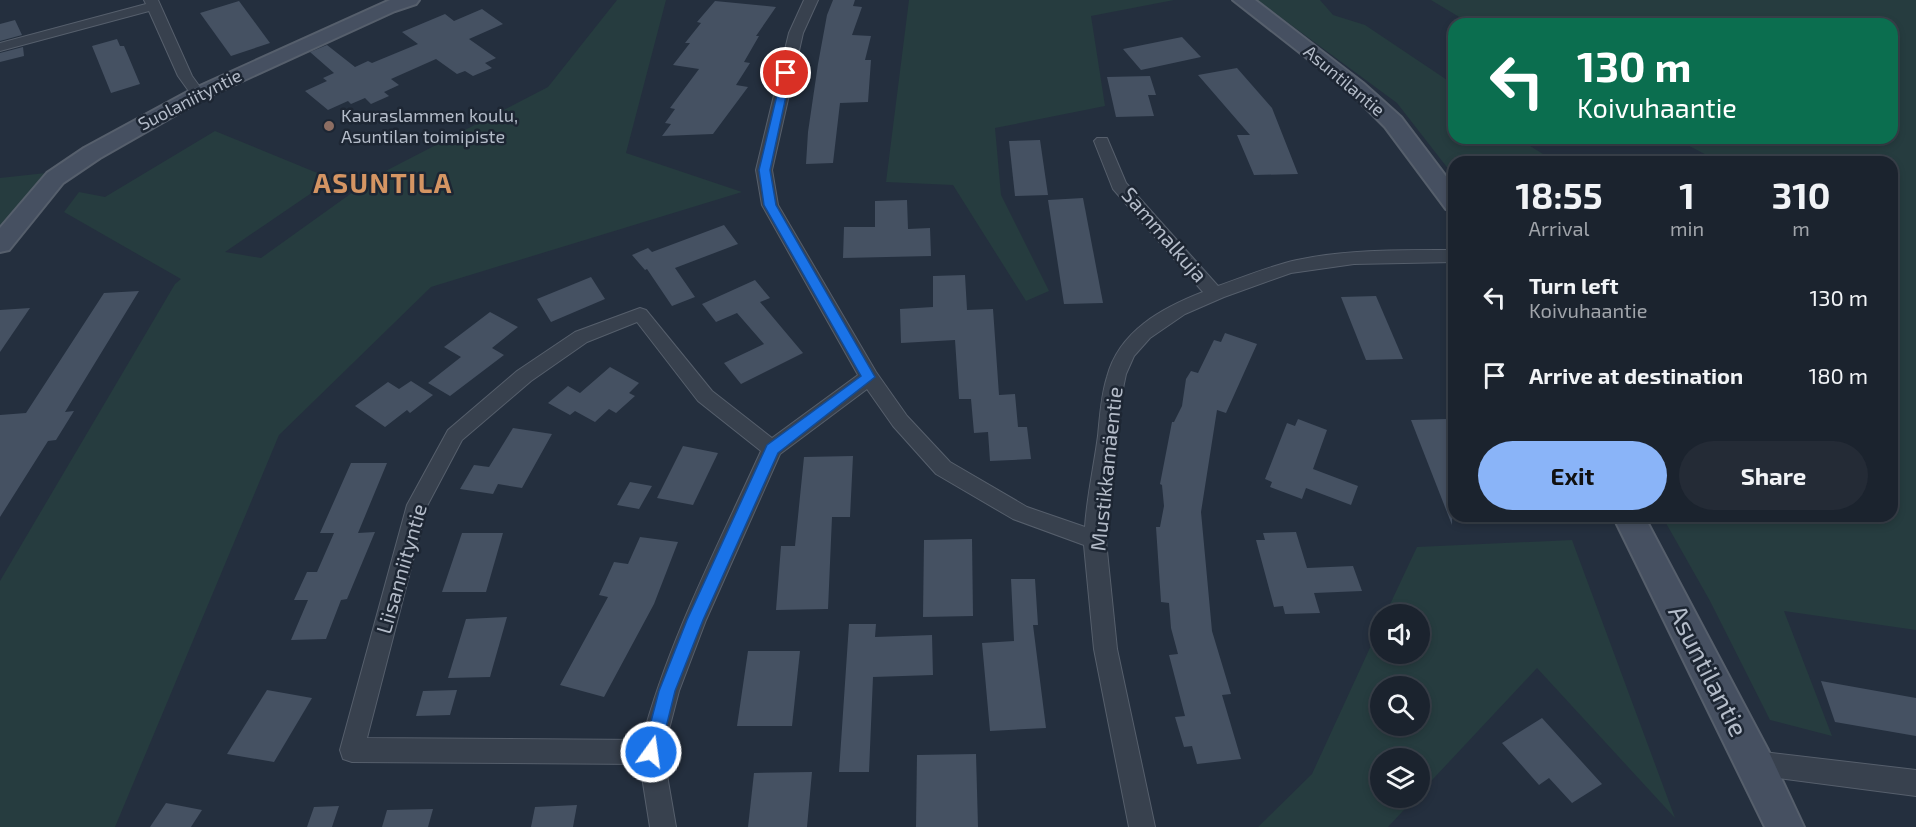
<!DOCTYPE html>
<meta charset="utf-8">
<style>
body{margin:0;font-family:"Exo 2",sans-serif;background:#242b36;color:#f1f3f6;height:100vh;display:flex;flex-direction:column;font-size:22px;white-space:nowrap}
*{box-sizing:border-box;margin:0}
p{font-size:20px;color:#a0a4aa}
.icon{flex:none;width:33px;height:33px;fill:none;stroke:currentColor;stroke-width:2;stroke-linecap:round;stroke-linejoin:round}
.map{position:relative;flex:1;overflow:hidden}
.sheet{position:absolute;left:1448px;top:156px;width:450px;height:366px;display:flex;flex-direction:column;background:#1b232e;border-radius:18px;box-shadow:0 3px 9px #0003,0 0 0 2px #39404a}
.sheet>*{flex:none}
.guide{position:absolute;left:1448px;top:18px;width:450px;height:126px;border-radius:18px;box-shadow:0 3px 9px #0003,0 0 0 2px #39404a;background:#0b6e4f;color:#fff;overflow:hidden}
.controls{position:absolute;left:1370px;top:604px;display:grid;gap:12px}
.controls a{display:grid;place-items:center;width:60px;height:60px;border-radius:50%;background:#1b232e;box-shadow:0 3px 9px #0003,0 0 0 2px #39404a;font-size:30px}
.pin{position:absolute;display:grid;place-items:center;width:51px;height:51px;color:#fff;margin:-26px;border:3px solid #fff;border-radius:50%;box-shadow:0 2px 6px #0007}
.me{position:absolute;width:66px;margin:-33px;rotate:14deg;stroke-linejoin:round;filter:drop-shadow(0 0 4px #0008)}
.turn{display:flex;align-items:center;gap:21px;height:126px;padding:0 30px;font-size:27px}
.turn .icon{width:78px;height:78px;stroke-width:2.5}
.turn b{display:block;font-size:42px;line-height:51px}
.eta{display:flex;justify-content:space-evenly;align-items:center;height:102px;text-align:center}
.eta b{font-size:36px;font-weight:700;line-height:42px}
.primary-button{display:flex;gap:12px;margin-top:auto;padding:12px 30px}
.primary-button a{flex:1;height:69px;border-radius:36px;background:#8ab4f8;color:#111;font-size:24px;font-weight:700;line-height:69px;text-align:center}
.primary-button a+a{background:#242b36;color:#f1f3f6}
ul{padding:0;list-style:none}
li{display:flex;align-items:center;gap:18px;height:78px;padding:0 30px}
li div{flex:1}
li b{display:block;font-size:22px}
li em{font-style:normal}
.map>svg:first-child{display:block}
</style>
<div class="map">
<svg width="1916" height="827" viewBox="0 0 1916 827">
<rect width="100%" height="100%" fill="#242f3e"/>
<g fill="#263c3f" fill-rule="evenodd">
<path d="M617,0h49l-40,153 116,39 -311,95 -152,148 -164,392h-115v-246l175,-297 6,-5 -117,-67 15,-20 26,5 110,-66 117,48 -107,73 36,6 113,-81 174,-90z"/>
<path d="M909,0h265l-83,16 14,90 -110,22 6,67 48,96 -23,10 -73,-116 -67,-3z"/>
<path d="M1257,0h63l13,15 32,10 88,59 1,54h63l39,24h-102l-1,13 -56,-72z"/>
<path d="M1431,0h485v630l-132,-19 48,125 -62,-16 -60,-119 -48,-85h230v-354h-172l-46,-24h218v-114h-421z"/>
<path d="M46,173l-46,56v-51z"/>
<path d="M1572,540l103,278 -138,-150 -118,126v-35h-39v39h35l-27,29h-130l54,-53 68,-148v28h39v-39h-34l32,-68zM1380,687h39v39h-39z"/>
</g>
<g fill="#455162">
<path d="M833,0h22l-2,6 9,1 -10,28 19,1 -6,24h6l-3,42 -28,1 -7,60 -27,1 2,-32 10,-68 9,-49z"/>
<path d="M239,1l31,42 -39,13 -31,-43z"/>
<path d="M715,1l61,6 -20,29h3l-15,26 6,1 -14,22 12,2 -35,47 -51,2 9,-12 -6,-1 10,-14 -5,-1 29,-39 -26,-4 17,-22h-5l16,-20 -4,-1z"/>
<path d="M482,9l21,15 -34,15 27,19 -11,5 7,5 -19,8 -8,-5 -8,3 -21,-15 -45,20 8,6 -15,7 5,4 -18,8 -6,-6 -14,6 -3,-3 -20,9 -23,-19 22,-10 -4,-3 11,-5 -24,-21 17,-7 28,22 13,-6 4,2 46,-19 -16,-12 43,-18 9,7z"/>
<path d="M15,20l7,15 -22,6v-17z"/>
<path d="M1182,37l19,20 -60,13 -18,-21z"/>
<path d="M117,39l3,7h4l16,38 -29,9 -19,-47z"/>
<path d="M23,47l1,9 -24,6v-9z"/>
<path d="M1237,68l35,40 26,66 -44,1 -17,-40h13l-52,-60z"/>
<path d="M1150,76l6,19h-8l6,21 -38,1 -9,-40z"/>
<path d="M1040,140l8,55 -33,1 -6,-55z"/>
<path d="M1083,198l20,105 -39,1 -16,-104z"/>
<path d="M907,200l1,29 22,-1 1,28 -88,2 1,-31h31v-26z"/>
<path d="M724,225l14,19 -63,24 20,29 -23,9 -25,-37 -2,1 -13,-15 16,-7 4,4z"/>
<path d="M965,275l2,35 26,-1 6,86 16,-1 3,33h9l4,32 -41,2 -2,-29 -14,1 -3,-34h-12l-4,-59 -54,3 -1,-34 33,-2v-31z"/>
<path d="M591,277l14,22 -54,23 -14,-23z"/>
<path d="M755,280l15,18 -10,4 43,51 -62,31 -17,-21 40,-19 -27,-31 -21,9 -14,-18z"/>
<path d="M139,291l-74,121 9,-1 -18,29 -8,1 -48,76v-102l26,-2 78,-120z"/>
<path d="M1376,296l27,63 -37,1 -25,-63z"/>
<path d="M30,308l-30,44v-42z"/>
<path d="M490,312l28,15 -26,21 12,7 -54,41 -22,-13 33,-26 -17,-10z"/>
<path d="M1225,333l32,11 -31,69 -9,-3 -16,102 11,119 19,63 -9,1 19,64 -44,5 -5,-18 -8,1 -9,-30 10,-1 -16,-61 9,-1 -7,-26 -2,-25 -8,-1 -5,-75h4l4,-21 -2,-21 -2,-1 12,-62h2l8,-16 4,-27 5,-8 7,2 16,-33 7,2z"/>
<path d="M610,367l29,16 -10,10 6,3 -19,17 -7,-4 -14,13 -20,-11 -5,4 -22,-12 20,-17 12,7z"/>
<path d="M411,381l22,14 -23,18 -3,-3 -22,17 -30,-21 33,-24 11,7z"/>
<path d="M1298,419l29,11 -14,39 45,17 -7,19 -45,-17 -4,11 -32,-12 2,-5 -7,-3 22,-56 8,3z"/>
<path d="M1447,419l7,16 -2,90 -41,-105z"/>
<path d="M513,428l39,6 -30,54 -24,-4 -5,10 -33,-5 14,-24 15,2z"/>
<path d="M683,446l35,7 -25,52 -36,-7z"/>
<path d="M853,456l-3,61h-18l-4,92 -52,1 5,-64h14l9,-89z"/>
<path d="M351,463h36l-29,70 17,-1 -28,67 -6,1 -15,39 -35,1 17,-40h-14l13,-28h10l17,-39h-14z"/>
<path d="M630,482l22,4 -13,23 -22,-4z"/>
<path d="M1296,532l11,36 46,-2 9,25 -48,2 6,20 -35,1 -2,-8 -9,1 -18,-67h9l-2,-7z"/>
<path d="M462,533h41l-17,59h-44z"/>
<path d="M640,537l38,5 -24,62 -50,93 -44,-12 48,-88 -9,-2 15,-33 14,2z"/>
<path d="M972,539l1,77 -50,1 1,-77z"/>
<path d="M1011,579h24l3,46h-5l13,103 -56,3 -8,-88 32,-2z"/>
<path d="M507,617l-17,60 -42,1 18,-59z"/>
<path d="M849,624h27l-1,13 57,-2 1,40 -60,2 -4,95h-30z"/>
<path d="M748,651h52l-8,75h-55z"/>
<path d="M1821,681l95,17v38l-81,-14z"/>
<path d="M267,690l45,8 -38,64 -47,-8z"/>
<path d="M457,690l-7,25 -34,1 7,-25z"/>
<path d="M1542,718l60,66 -30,19 -23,-25 -10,7 -37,-42z"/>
<path d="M976,754l2,73h-62l1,-72z"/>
<path d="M812,772l-5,55h-59l6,-54z"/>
<path d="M166,803l36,7 -11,17h-41z"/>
<path d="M577,805l-4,22h-42l4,-20z"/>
<path d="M339,806l-7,21h-25l7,-20z"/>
<path d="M433,809l-5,18h-46l5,-17z"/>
</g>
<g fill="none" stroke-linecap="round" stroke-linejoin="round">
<defs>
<g id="street">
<path d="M144,0h14l34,76 13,18 -2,3h-10l-15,-21 -29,-65 -149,40v-8l146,-39z"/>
<path d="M804,0h14l-15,33 -31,137 6,35 98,167 31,44 43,46 77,45 58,20c2,-31 9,-61 13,-91 2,-20 3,-40 9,-59 12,-46 55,-69 96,-85l-90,-103 -19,-48 3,-3h10l19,45 92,103c26,-9 52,-20 79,-26 51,-11 104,-10 157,-10v12l-100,2 -63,9 -67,24 -39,17 -35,24 -16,18 -8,18 -5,24 -13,104 -2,39 11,108 38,178h-26l-35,-178 -10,-104 -71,-26 -77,-45 -43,-48 -26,-37 -87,65 -74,166 -27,71 -16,61 13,75h-26l-10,-63 -288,-2 -9,-3 -3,-9 67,-245 41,-75 69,-59 58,-39 65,-24 6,2 66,81 60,47 86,-63 -96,-170 -6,-35 33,-137zM637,322l61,79 63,50c-43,95 -92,188 -119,289l-275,-2 60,-232 35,-66 69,-59 56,-39z"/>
<path d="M1755,751l161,19v26l-161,-21 -9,-3 -3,-9 3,-9z"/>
</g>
<g id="secondary">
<path d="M390,0h29l-3,4 -21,7 -190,87 -105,60 -37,25 -54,67 -9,2v-24l47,-55 37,-25 107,-58z"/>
<path d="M1233,0h22l108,83 38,34 53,70v24l-8,-2 -61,-82 -36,-36z"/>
<path d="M1613,516h31l124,234 36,77h-39z"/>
</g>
</defs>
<use href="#street" stroke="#565f6c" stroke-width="2"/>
<use href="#secondary" stroke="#565f6c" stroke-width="4"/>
<use href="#street" fill="#38414e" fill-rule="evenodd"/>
<use href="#secondary" fill="#465061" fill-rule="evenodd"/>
</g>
<path fill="#1a73e8" stroke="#114b97" stroke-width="1.5" d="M783,70l8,3 -21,97 6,35 99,172 -97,76 -75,167 -28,71 -15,61 -2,6 -7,3 -6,-3 -2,-6 16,-61 28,-71 80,-175 94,-69 -97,-171 -5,-35z"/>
<circle fill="#8d6e63" stroke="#1d2633" stroke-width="2" cx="329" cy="126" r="6"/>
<g text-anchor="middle" stroke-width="5" stroke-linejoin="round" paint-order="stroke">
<g font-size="18" fill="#b4bcc9" stroke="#1d2633">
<text transform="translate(1344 81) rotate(40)" y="6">Asuntilantie</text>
<text transform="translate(190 100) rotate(-27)" y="6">Suolaniityntie</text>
</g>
<g font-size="18" fill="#b4bcc9" stroke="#1d2633" text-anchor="start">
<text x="341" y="122">Kauraslammen koulu,<tspan x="341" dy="21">Asuntilan toimipiste</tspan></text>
</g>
<g font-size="21" fill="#b4bcc9" stroke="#1d2633">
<text transform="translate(1164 235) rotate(49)" y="7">Sammalkuja</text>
<text transform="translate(1107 469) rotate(-84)" y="7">Mustikkamäentie</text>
<text transform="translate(402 569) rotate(-74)" y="7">Liisanniityntie</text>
</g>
<g font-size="26" fill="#b4bcc9" stroke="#1d2633">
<text transform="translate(1708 671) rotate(63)" y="9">Asuntilantie</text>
</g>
<g font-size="27" font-weight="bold" letter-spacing="1.5" fill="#d59563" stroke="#1d2633">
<text x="383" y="193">ASUNTILA</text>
</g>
</g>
</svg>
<div class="controls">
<a><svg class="icon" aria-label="sound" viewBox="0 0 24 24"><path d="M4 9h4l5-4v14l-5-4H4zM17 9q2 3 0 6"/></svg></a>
<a><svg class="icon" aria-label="search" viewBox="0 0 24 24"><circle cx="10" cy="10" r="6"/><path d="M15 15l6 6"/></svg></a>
<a><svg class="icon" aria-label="layers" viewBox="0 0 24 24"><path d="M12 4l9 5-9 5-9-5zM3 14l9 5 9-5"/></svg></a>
</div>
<div class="pin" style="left:786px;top:73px;background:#d93025"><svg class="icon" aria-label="arrive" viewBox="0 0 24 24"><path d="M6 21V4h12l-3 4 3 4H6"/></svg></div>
<svg class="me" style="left:651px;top:752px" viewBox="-20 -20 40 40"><circle r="17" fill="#1a73e8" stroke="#fff" stroke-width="3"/><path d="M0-11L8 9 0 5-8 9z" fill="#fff"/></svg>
<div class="guide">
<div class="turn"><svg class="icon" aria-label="left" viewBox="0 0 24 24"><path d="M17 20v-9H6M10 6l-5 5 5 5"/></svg><div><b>130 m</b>Koivuhaantie</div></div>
</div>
<section class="sheet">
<div class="eta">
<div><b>18:55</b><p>Arrival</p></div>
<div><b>1</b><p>min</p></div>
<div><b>310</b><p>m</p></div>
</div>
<ul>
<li><svg class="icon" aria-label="left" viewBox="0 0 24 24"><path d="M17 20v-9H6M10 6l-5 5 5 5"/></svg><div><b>Turn left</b><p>Koivuhaantie</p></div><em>130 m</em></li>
<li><svg class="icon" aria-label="arrive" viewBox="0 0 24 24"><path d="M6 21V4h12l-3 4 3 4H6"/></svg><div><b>Arrive at destination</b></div><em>180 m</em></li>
</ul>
<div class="primary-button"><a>Exit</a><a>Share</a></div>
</section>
</div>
